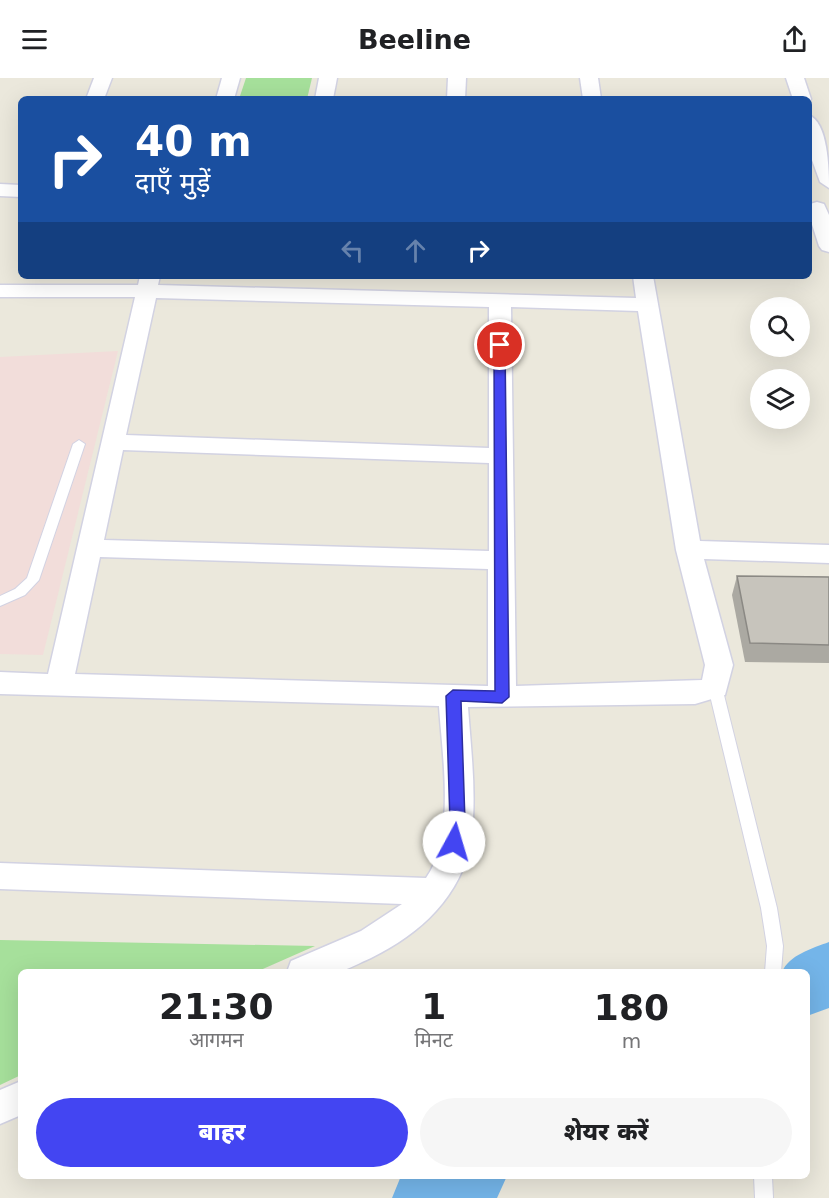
<!DOCTYPE html>
<html lang="hi">
<meta charset="utf-8">
<style>
body{margin:0;font-family:"DejaVu Sans","Noto Sans Devanagari",sans-serif;background:#f6f6f6;color:#202124;height:100vh;display:flex;flex-direction:column;font-size:22px;white-space:nowrap}
*{box-sizing:border-box;margin:0}
p{font-size:20px;color:#757577}
.icon{flex:none;width:33px;height:33px;fill:none;stroke:currentColor;stroke-width:2;stroke-linecap:round;stroke-linejoin:round}
.map{position:relative;flex:1;overflow:hidden}
.side{position:absolute;left:18px;top:891px;width:792px;height:210px;display:flex;flex-direction:column;background:#fff;border-radius:9px;box-shadow:0 6px 24px #0002}
.side>*{flex:none}
.guide{position:absolute;left:18px;top:18px;width:794px;height:183px;border-radius:9px;box-shadow:0 6px 24px #0002;background:#1a4fa0;color:#fff;overflow:hidden}
.buttons{position:absolute;left:750px;top:219px;display:grid;gap:12px}
.buttons a{display:grid;place-items:center;width:60px;height:60px;border-radius:50%;background:#fff;box-shadow:0 6px 24px #0002;font-size:30px}
.pin{position:absolute;display:grid;place-items:center;width:51px;height:51px;color:#fff;margin:-26px;border:3px solid #fff;border-radius:50%;box-shadow:0 2px 6px #0007}
.me{position:absolute;width:66px;margin:-33px;rotate:6deg;stroke-linejoin:round;filter:drop-shadow(0 0 4px #0008)}
.turn{display:flex;align-items:center;gap:21px;height:126px;padding:0 18px;font-size:27px}
.turn .icon{width:78px;height:78px;stroke-width:2.5}
.turn b{display:block;font-size:42px;line-height:51px}
.lanes{display:flex;align-items:center;height:57px;padding:0 18px;background:#0003;justify-content:center;gap:30px;direction:ltr}
.lanes .off{opacity:.35}
.eta{display:flex;justify-content:space-evenly;align-items:center;height:102px;text-align:center}
.eta b{font-size:36px;font-weight:800;line-height:42px}
.primary-button{display:flex;gap:12px;margin-top:auto;padding:12px 18px}
.primary-button a{flex:1;height:69px;border-radius:36px;background:#4345f2;color:#fff;font-size:24px;font-weight:800;line-height:69px;text-align:center}
.primary-button a+a{background:#f6f6f6;color:#202124}
header{display:flex;justify-content:space-between;align-items:center;height:78px;padding:0 18px;background:#fff;font-size:27px;font-weight:800}
.map>svg:first-child{display:block}
</style>
<header><svg class="icon" aria-label="menu" viewBox="0 0 24 24"><path d="M4 6h16M4 12h16M4 18h16"/></svg>Beeline<svg class="icon" aria-label="share" viewBox="0 0 24 24"><path d="M12 15V3M7 8l5-5 5 5M5 13v7h14v-7"/></svg></header>
<div class="map">
<svg width="829" height="1120" viewBox="0 0 829 1120">
<rect width="100%" height="100%" fill="#ebe8dc"/>
<path fill="#f2ddda" d="M118,273l-75,304 -43,-1v-297z"/>
<g fill="#a6e09b">
<path d="M246,0h66l-5,21h-68z"/>
<path d="M0,862l315,6 -59,26h-235v103l-21,10z"/>
</g>
<g fill="none" stroke-linecap="round" stroke-linejoin="round">
<g fill="#74b5e9" fill-rule="evenodd">
<path d="M829,864v66l-22,8v-44h-25c7,-17 31,-24 47,-30z"/>
<path d="M401,1098h106l-10,22h-105z"/>
</g>
<defs>
<g id="lane">
<path d="M79,362l6,4 -46,136 -14,15 -25,11v-10l15,-7 12,-11 46,-134z"/>
<path d="M715,604l5,1 2,4 55,221 6,38 -2,26h-16l2,-26 -6,-38 -53,-221 2,-4z"/>
<path d="M754,1098h18l1,22h-18z"/>
</g>
<g id="street">
<path d="M94,0h18l-8,21h-18z"/>
<path d="M222,0h18l-6,21h-18z"/>
<path d="M319,0h18l-4,21h-18z"/>
<path d="M448,0h18l-1,21h-18z"/>
<path d="M580,0h18l3,21h-18z"/>
<path d="M786,0h18l7,21 -3,3v-3h-15z"/>
<path d="M808,37c20,5 21,56 21,73l-9,-6 -12,-33z"/>
<path d="M0,106l21,1v12l-21,-1z"/>
<path d="M817,124l7,2 5,11v37l-7,-2 -3,-4 -11,-34 2,-8z"/>
<path d="M140,198h20l-2,9 478,13 -3,-22h20l47,265 129,4v18l-125,-4 29,106 -8,30 -30,9 -227,3c3,44 9,89 3,133 -9,56 -51,94 -100,118 -10,4 -23,12 -34,14 -16,2 -34,0 -50,0l4,-11 70,-30 41,-27 -402,-15v-26l426,15c30,-41 16,-124 13,-172l-439,-12v-22l48,2 87,-377h-135v-12h138zM156,220l333,9v141l-363,-13zM511,229l127,4 38,239 29,115 -3,15 -186,6zM123,372l366,13v88l-385,-11zM100,479l388,12v117l-413,-12z"/>
<path d="M21,1003v34l-21,9v-34z"/>
</g>
</defs>
<use href="#lane" stroke="#d2d2e2" stroke-width="2"/>
<use href="#street" stroke="#d2d2e2" stroke-width="3"/>
<use href="#lane" fill="#fff" fill-rule="evenodd"/>
<use href="#street" fill="#fff" fill-rule="evenodd"/>
</g>
<path fill="#aba9a2" d="M737,498l92,1v86l-84,-1 -13,-67z"/>
<path fill="#c7c4bc" stroke="#8b8984" stroke-width="1.5" d="M737,498l92,1v68l-79,-2z"/>
<path fill="#4345f2" stroke="#2c2d9d" stroke-width="1.5" d="M500,264l5,3 4,352 -7,6 -41,-2 4,121 -3,20 -8,6 -8,-6 4,-20 -4,-126 7,-6 42,1 -1,-346z"/>
</svg>
<div class="buttons">
<a><svg class="icon" aria-label="search" viewBox="0 0 24 24"><circle cx="10" cy="10" r="6"/><path d="M15 15l6 6"/></svg></a>
<a><svg class="icon" aria-label="layers" viewBox="0 0 24 24"><path d="M12 4l9 5-9 5-9-5zM3 14l9 5 9-5"/></svg></a>
</div>
<div class="pin" style="left:500px;top:267px;background:#d93025"><svg class="icon" aria-label="arrive" viewBox="0 0 24 24"><path d="M6 21V4h12l-3 4 3 4H6"/></svg></div>
<svg class="me" style="left:454px;top:764px" viewBox="-20 -20 40 40"><circle r="19" fill="#fff"/><path d="M0-13L10 11 0 6-10 11z" fill="#4345f2"/></svg>
<div class="guide">
<div class="turn"><svg class="icon" aria-label="right" viewBox="0 0 24 24"><path d="M7 20v-9h11M14 6l5 5-5 5"/></svg><div><b>40 m</b>दाएँ मुड़ें</div></div>
<div class="lanes"><svg class="icon off" aria-label="left" viewBox="0 0 24 24"><path d="M17 20v-9H6M10 6l-5 5 5 5"/></svg><svg class="icon off" aria-label="ahead" viewBox="0 0 24 24"><path d="M12 20V5M6 11l6-6 6 6"/></svg><svg class="icon" aria-label="right" viewBox="0 0 24 24"><path d="M7 20v-9h11M14 6l5 5-5 5"/></svg></div>
</div>
<section class="side">
<div class="eta">
<div><b>21:30</b><p>आगमन</p></div>
<div><b>1</b><p>मिनट</p></div>
<div><b>180</b><p>m</p></div>
</div>
<div class="primary-button"><a>बाहर</a><a>शेयर करें</a></div>
</section>
</div>
